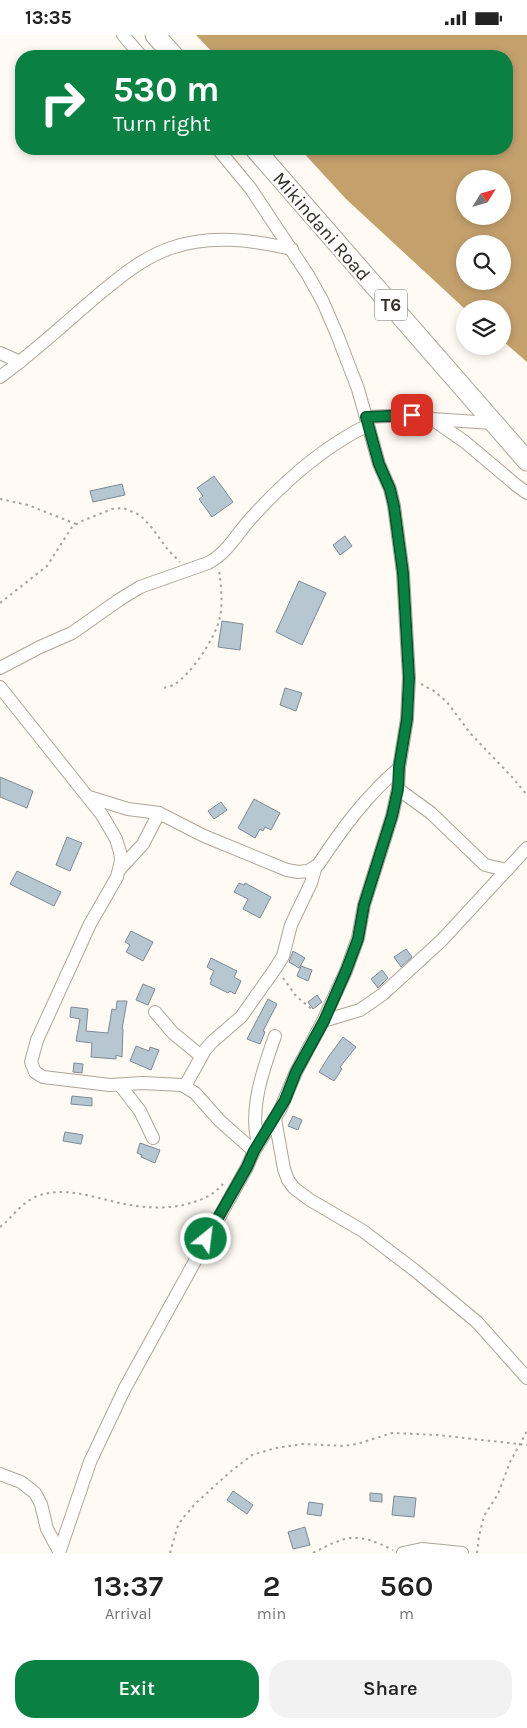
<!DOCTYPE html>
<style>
body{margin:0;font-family:Karla,sans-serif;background:#f2f2f2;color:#222;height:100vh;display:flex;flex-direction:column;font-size:19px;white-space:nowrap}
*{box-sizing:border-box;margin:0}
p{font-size:16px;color:#767676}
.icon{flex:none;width:28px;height:28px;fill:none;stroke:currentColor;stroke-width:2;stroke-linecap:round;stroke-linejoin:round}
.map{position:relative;height:1518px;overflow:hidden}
.details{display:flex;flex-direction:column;background:#fff;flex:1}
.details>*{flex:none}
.top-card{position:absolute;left:15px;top:15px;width:498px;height:105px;border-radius:20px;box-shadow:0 2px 8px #0003;background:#0b8043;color:#fff;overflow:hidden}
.needle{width:32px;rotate:53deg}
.fabs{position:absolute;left:456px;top:135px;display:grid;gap:10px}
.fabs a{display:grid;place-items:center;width:55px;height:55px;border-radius:50%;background:#fff;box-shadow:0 2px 8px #0003;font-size:25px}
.pin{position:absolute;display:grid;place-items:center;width:42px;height:42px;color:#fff;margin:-21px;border-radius:10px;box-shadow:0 2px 8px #0006}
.me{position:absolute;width:55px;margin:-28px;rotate:29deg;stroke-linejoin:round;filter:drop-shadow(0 0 4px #0008)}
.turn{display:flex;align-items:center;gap:18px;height:105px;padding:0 15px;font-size:22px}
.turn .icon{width:65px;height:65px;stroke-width:2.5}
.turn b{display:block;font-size:35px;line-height:42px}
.eta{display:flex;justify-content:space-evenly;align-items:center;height:85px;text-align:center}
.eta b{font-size:30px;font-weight:600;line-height:35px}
.primary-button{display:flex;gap:10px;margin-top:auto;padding:10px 15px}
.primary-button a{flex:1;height:58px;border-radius:20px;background:#0b8043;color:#fff;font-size:20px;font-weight:600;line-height:58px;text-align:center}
.primary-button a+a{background:#f2f2f2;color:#222}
.status{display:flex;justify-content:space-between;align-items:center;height:35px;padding:0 25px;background:#fff;direction:ltr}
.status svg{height:14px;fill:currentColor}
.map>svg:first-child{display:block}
</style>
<div class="status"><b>13:35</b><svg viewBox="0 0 49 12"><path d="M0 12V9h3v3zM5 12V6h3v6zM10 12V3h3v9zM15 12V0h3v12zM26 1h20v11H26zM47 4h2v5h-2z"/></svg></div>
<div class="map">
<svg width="527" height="1518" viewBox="0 0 527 1518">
<rect width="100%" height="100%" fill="#fffaf4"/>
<path fill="#c4a06d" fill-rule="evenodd" d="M196,0h331v327l-24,-21 -1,-32h-37l-119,-110 -46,-50h206v-93h-290zM465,144h37v37h-37zM465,209h37v37h-37z"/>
<g fill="#b6c7d2" stroke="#7b8b96">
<path d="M214,441l19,26 -21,15 -13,-18 4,-3 -6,-8z"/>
<path d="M122,449l3,11 -32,7 -3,-11z"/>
<path d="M345,501l7,10 -12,9 -7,-10z"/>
<path d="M299,546l27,12 -24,52 -26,-13z"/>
<path d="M222,586l21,3 -3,26 -22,-3z"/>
<path d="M285,653l17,5 -6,18 -16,-6z"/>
<path d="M0,742l33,14 -6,17 -27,-11z"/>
<path d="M254,764l26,14 -9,17 -6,-3 -2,4 -3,-2 -5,9 -17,-10z"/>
<path d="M221,767l6,8 -13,9 -6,-8z"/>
<path d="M67,802l15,6 -12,28 -14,-6z"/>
<path d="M17,836l44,21 -7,14 -44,-22z"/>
<path d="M239,848l5,2 1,-2 26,14 -11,21 -17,-9 5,-10 -14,-7z"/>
<path d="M131,896l22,11 -10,19 -17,-9 4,-7 -5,-3z"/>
<path d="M406,914l6,8 -11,10 -7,-10z"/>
<path d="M293,916l12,7 -6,10 -10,-6z"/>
<path d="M211,923l26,13 -3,6 7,4 -6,13 -5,-3 -2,2 -18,-9 2,-4 -2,-1 4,-8 -7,-4z"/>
<path d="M301,931l11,4 -4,11 -11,-5z"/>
<path d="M382,935l6,8 -10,10 -7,-9z"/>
<path d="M143,949l12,5 -7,16 -12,-5z"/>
<path d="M317,960l5,7 -9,7 -5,-7z"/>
<path d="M268,964l9,5 -14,27 2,1 -5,12 -13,-5z"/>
<path d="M117,966h10l-5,28h1l-1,28 -6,-2v4l-25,-2 1,-14 -16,-2 4,-22 -10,-2 1,-10 17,2 -2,22 22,2 4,-24 4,1z"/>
<path d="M343,1002l13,10 -16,20 2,2 -8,12 -15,-9 10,-16z"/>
<path d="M136,1011l13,5 1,-4 9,3 -8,20 -21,-9z"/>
<path d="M74,1028l9,1 -1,9 -9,-1z"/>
<path d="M72,1061l20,2v8l-21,-2z"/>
<path d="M293,1081l9,4 -4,10 -10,-4z"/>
<path d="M65,1097l18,3 -2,9 -18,-3z"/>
<path d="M140,1108l20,7 -5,13 -14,-6 1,-2 -5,-2z"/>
<path d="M233,1456l20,14 -6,9 -20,-14z"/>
<path d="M370,1458l12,1v8l-12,-1z"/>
<path d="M394,1461l22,2 -2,19 -22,-2z"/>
<path d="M309,1467l14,2 -2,12 -14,-2z"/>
<path d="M305,1492l5,18 -17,4 -5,-17z"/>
</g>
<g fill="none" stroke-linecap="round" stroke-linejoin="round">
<defs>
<g id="minor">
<path d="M123,0l18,21"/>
<path d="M0,318l20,9"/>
<path d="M0,342c34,-25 65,-54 97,-81 23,-19 45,-38 74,-48 39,-14 81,-8 121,1"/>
<path d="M366,382l45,-2 21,4 60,4"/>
<path d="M432,384l33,23 51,43 11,8"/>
<path d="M0,633l40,-21 32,-14 47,-33 21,-13 68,-24c21,-11 30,-32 47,-49 32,-35 70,-68 113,-89"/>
<path d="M0,652l102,128 14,24 4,13 1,9 -4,16 -27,47 -53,116 -6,22 4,10 8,5 67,8 33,-2 39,2 13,8 25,28 34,30"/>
<path d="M398,754l33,24 54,52 22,5"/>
<path d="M89,762l39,12 31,4 45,23 83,34 11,2 10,-1 10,-6c24,-36 48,-69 81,-97"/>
<path d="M120,834l23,-25 16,-31"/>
<path d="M155,977l18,21 28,23"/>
<path d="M323,986l37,-11 23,-16 59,-54 85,-92"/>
<path d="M120,1050l20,26 13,27"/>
<path d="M185,1051l20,-36 7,-8 29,-25 34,-48 8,-13 8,-31 20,-42 5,-17"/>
<path d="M275,1084l9,50 4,11 6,8 16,12 53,31 54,41 60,50 50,56"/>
<path d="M258,1109c-9,-36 5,-74 17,-108"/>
<path d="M0,1439l21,8 14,11 6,11 6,25 12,22"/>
<path d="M59,1518l31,-91 17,-36 18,-38 122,-221 7,-16 26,-41 16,-38 27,-51 23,-50 12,-33 6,-33 28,-89 6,-27 1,-21 8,-49 2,-41 -6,-105 -9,-67 -4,-17 -11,-25 -21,-75 -20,-52 -15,-35 -15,-27 -57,-86 -33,-40"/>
<path d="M403,1518l19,-4 40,4"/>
</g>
<g id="highway">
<path d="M155,0l19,21"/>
<path d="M255,114l272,312"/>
</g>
</defs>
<use href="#minor" stroke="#b0a596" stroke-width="14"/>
<use href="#highway" stroke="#b0a596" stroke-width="21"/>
<g stroke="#a7a29c" stroke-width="2" stroke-dasharray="2.5 4" stroke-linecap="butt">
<path d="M0,464l28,6 48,19"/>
<path d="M0,568l47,-37 25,-39 10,-6 30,-12 11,-1 17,7 12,13 16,22 12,12"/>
<path d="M421,649l13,7 13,11 23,31 42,44 15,18"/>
<path d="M164,653c3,-1 8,-2 11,-4 17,-11 41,-47 45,-67 3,-15 1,-32 -1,-47"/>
<path d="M283,943l13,18 18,15"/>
<path d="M0,1192c12,-9 20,-23 35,-30 31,-13 64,3 95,8 18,3 39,4 57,-1 15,-4 25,-8 36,-20"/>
<path d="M170,1518l7,-25 5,-9 14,-16 34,-31 22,-17 24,-7 27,-4 41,2 13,-2 35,-11 45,2 90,10"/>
<path d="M313,1518c34,-18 44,-21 80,-3"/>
<path d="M477,1518l2,-17 5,-20 14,-22 12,-32 17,-31"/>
</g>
<use href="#minor" stroke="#fff" stroke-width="12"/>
<use href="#highway" stroke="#fff" stroke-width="19"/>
</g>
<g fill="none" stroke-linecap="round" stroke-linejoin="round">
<defs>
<path id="route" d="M206,1204l41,-72 7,-16 31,-51 11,-28 28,-51 22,-50 12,-32 6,-34 28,-89 6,-27 1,-22 8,-48 2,-41 -6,-105 -9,-67 -4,-17 -11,-25 -13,-47 46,-2"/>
</defs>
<use href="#route" stroke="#07532c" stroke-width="12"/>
<use href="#route" stroke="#0b8043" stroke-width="9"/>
</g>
<g text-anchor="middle" stroke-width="5" stroke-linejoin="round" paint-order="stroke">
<rect fill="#fff" stroke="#6f6c68" stroke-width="1" x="375" y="254.5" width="32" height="31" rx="4"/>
<g font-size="18" font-weight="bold" fill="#312d27">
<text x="391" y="276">T6</text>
</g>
<g font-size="19" fill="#312d27" stroke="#fff">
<text transform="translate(322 191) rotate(49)" y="7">Mikindani Road</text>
</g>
</g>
</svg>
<div class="fabs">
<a><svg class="needle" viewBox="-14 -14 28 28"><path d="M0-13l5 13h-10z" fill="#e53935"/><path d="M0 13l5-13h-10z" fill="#767676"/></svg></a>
<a><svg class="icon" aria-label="search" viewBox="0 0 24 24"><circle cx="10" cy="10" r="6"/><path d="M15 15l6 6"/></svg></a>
<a><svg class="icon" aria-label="layers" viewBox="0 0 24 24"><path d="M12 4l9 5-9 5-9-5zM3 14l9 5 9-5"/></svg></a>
</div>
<div class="pin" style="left:412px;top:380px;background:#d93025"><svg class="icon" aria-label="arrive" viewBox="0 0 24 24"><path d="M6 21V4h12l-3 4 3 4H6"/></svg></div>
<svg class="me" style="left:206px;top:1204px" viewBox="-20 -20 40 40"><circle r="17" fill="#0b8043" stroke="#fff" stroke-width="3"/><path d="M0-11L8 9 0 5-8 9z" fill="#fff"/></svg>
<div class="top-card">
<div class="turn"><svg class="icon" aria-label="right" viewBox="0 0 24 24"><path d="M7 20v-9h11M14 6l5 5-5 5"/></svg><div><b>530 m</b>Turn right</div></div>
</div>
</div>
<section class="details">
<div class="eta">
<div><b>13:37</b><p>Arrival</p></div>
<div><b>2</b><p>min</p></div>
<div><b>560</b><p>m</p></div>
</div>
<div class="primary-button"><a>Exit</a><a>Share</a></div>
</section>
